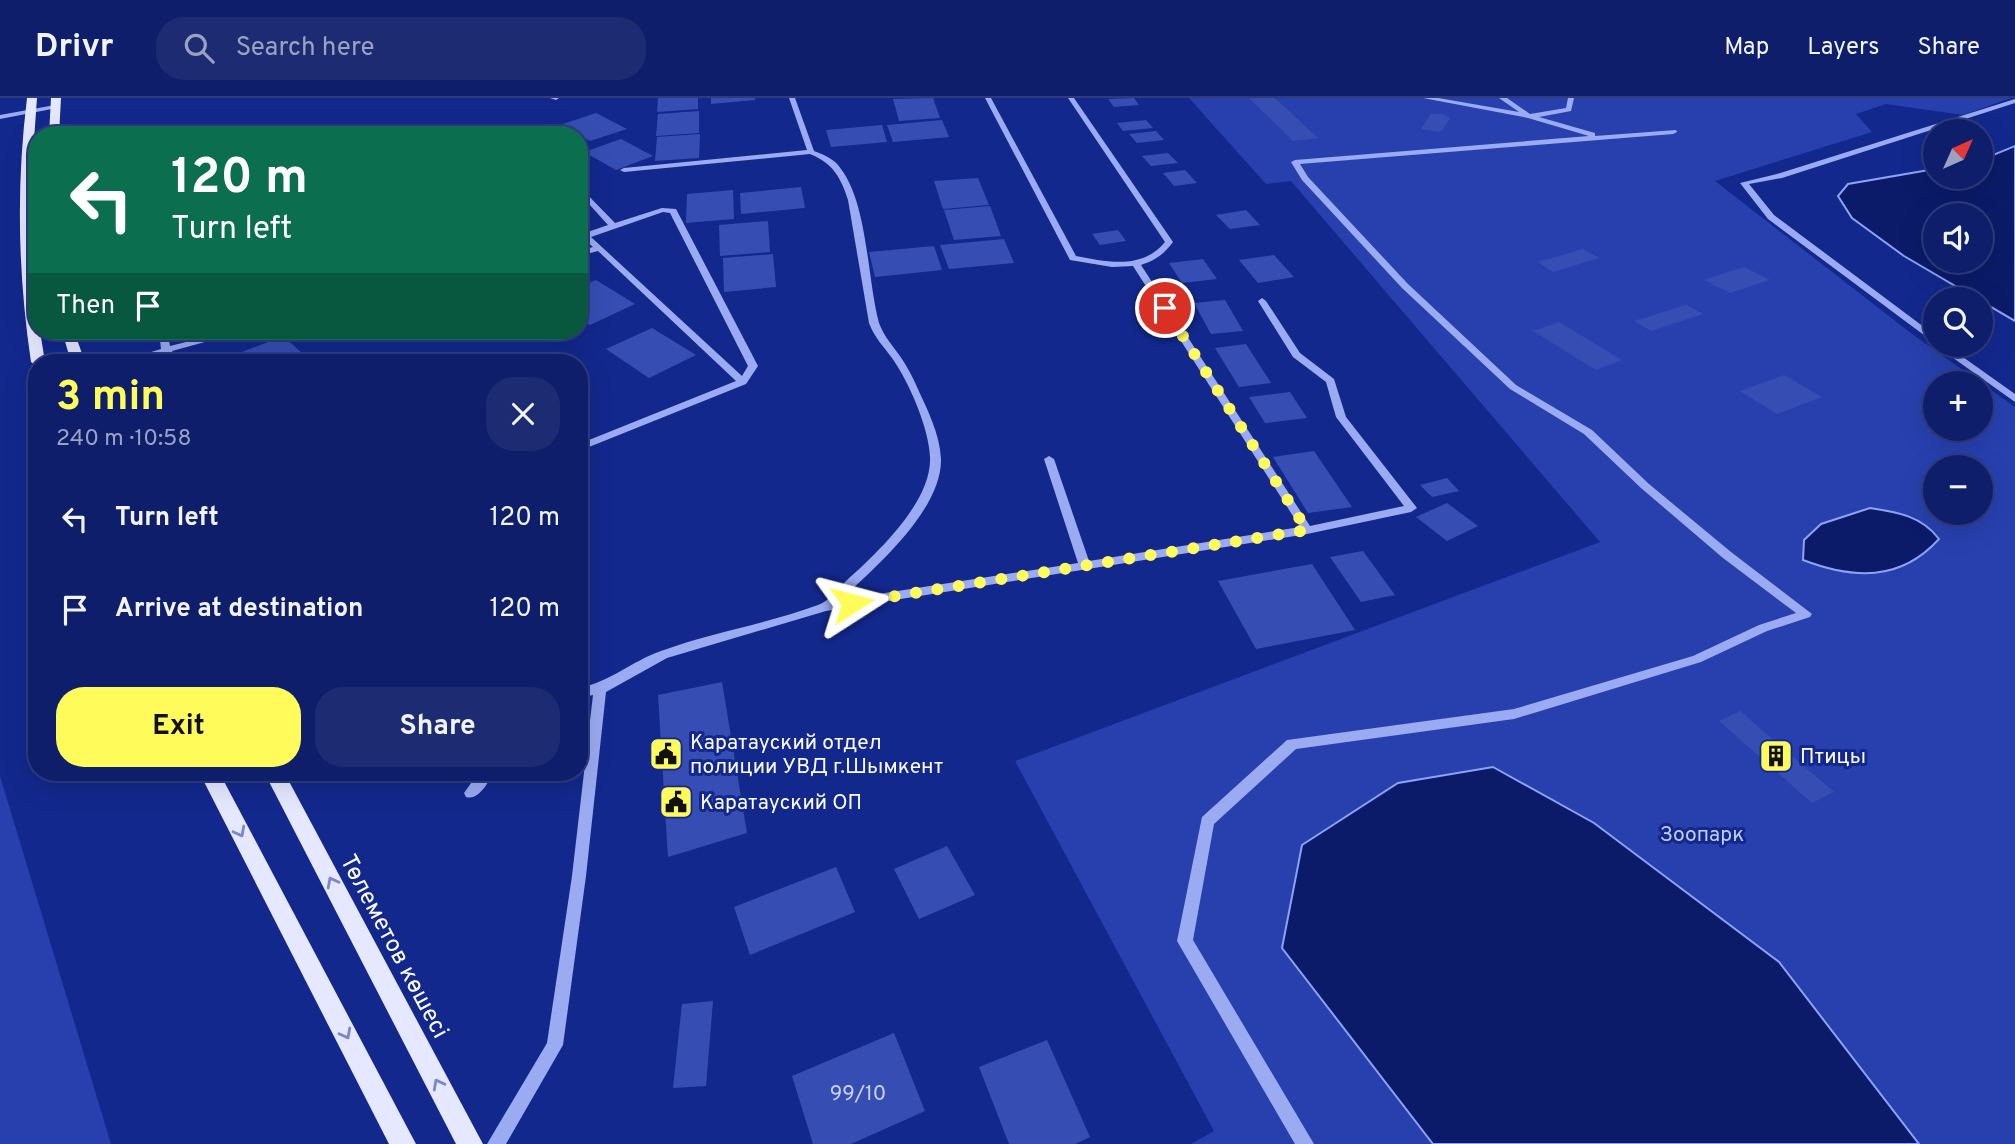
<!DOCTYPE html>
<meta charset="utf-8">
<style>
body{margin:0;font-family:Overpass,sans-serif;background:#1c2b72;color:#f1f3f6;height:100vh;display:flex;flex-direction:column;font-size:26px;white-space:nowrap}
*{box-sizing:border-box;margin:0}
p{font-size:23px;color:#9ba2c1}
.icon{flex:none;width:38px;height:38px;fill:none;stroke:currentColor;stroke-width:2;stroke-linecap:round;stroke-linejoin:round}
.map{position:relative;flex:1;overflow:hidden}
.drawer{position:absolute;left:28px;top:256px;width:560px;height:427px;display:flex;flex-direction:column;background:#0e1e6a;border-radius:28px;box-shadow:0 7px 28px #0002,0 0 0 2px #2e3c7e}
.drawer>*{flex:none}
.banner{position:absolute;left:28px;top:28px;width:560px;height:214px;border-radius:28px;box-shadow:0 7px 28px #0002,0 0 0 2px #2e3c7e;background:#0b6e4f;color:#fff;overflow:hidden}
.needle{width:46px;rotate:45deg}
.tools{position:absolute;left:1923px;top:21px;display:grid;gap:14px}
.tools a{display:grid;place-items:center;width:70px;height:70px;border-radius:50%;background:#0e1e6a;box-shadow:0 7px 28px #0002,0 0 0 2px #2e3c7e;font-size:35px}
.pin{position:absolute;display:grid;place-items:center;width:60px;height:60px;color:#fff;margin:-30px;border:4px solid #fff;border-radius:50%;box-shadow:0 2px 7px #0007}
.me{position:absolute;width:77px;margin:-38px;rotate:81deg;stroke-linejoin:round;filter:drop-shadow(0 0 5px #0008)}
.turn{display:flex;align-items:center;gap:24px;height:147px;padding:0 28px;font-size:32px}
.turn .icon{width:91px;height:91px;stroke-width:2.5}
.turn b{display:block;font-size:49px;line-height:60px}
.then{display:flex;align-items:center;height:66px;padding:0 28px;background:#0003;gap:14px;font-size:26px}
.round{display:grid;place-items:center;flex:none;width:74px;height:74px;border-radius:28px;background:#1c2b72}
.head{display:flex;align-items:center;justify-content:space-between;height:119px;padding:0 28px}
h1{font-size:42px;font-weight:700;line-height:52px;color:#fffb5b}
.button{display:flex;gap:14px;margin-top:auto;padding:14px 28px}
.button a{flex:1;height:80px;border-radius:28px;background:#fffb5b;color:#111;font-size:28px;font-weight:700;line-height:80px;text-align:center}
.button a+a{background:#1c2b72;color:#f1f3f6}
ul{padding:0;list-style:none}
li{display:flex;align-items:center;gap:21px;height:91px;padding:0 28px}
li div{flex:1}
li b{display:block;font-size:26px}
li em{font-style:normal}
header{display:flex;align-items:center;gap:42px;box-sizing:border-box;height:98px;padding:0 35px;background:#0e1e6a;border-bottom:2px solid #2e3c7e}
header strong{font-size:33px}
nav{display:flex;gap:38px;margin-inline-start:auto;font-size:24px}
.search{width:490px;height:63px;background:#1c2b72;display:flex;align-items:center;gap:18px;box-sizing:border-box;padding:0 24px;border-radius:28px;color:#9ba2c1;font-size:26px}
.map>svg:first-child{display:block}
</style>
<header>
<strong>Drivr</strong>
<div class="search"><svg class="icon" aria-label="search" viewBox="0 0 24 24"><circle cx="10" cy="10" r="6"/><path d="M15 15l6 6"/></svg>Search here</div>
<nav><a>Map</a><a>Layers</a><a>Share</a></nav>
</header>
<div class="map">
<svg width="2015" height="1046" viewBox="0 0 2015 1046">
<rect width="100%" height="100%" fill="#12288d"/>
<g fill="#2740ae" fill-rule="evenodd">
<path d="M1189,0h822l-48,17 -77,-11 -30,10 16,18 -157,49 197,153 103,73v737h-824l23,-13 -199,-370 585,-219 -309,-361 -25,3zM1936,285h45v46h-45zM1936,369h45v46h-45z"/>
<path d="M0,678l111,368h-111z"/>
</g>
<g fill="#0b1b69" stroke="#8ca2f5" stroke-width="2" fill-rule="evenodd">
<path d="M2015,48v175l-111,-65 -52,-38 -14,-22 10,-12 87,-15 1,8h45v-17zM1936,117h45v46h-45z"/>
<path d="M1870,410c27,4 52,8 69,31 -39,43 -86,40 -136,21l1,-20 17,-16z"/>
<path d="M1493,669l101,56 185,139 140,182h-486l-151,-196 20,-103 96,-62z"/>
</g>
<g fill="#364eb4">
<path d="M658,0h40v11l-41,3z"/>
<path d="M711,0h44v2l-44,4z"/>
<path d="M933,0l7,20 -41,3 -6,-22z"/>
<path d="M1134,0l5,7 -25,2 -6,-8z"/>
<path d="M1249,0h26l43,40 -25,3z"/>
<path d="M699,13v22l-43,3 2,-22z"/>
<path d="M596,15l31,16 -37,12 -30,-16z"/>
<path d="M1431,16h11l8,4 -9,14 -20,-3z"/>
<path d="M942,22l7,17 -56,5 -6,-17z"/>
<path d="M1146,22l7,8 -30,3 -6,-8z"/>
<path d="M882,27l5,17 -56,5 -5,-17z"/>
<path d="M169,28l10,9h-37v-1z"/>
<path d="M1156,33l8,9 -27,3 -8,-9z"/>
<path d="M700,36l-1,24 -44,3 2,-24z"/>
<path d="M621,41l32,17 -37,14 -32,-18z"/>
<path d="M1168,55l10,10 -27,3 -9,-10z"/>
<path d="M1185,72l12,13 -23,3 -11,-13z"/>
<path d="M978,80l11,27 -46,4 -9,-28z"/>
<path d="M801,89l4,21 -64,6 -1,-21z"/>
<path d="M733,92l1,29 -48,4 1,-29z"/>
<path d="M990,108l11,30 -47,4 -10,-30z"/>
<path d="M1246,112l14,15 -30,4 -14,-14z"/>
<path d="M768,123l2,31 -50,4 -1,-31z"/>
<path d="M1118,132l8,11 -26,4 -8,-11z"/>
<path d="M1004,141l10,24 -65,6 -9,-24z"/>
<path d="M934,148l8,24 -67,7 -6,-25z"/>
<path d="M1583,151l16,9 -46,14 -15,-10z"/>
<path d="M773,156l3,33 -52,5 -1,-34z"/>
<path d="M1274,157l20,22 -36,6 -19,-23z"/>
<path d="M1203,161l14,20 -35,4 -13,-20z"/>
<path d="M1744,169l26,13 -40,13 -26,-13z"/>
<path d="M596,182l39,24 -45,21 -11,-7v-31z"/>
<path d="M1225,202l18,31 -32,3 -17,-31z"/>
<path d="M1686,207l17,9 -52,17 -17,-10z"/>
<path d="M1559,224l63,38 -26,10 -63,-39z"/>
<path d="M652,230l44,27 -47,23 -43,-29z"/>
<path d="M283,238l29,26h-81l-4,-4z"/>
<path d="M1246,246l25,39 -32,4 -24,-39z"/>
<path d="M1784,277l38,22 -45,17 -37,-23z"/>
<path d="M1290,294l17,26 -42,5 -16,-26z"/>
<path d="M1314,353l38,56 -44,6 -35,-56z"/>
<path d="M1447,380l12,13 -27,6 -12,-12z"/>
<path d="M1447,405l31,23 -31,15 -31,-24z"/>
<path d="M1363,453l32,44 -34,7 -31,-45z"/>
<path d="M1312,466l43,66 -99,19 -38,-68z"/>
<path d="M722,584l25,151 -79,24 -10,-162z"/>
<path d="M1740,613l94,81 -22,11 -93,-82z"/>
<path d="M947,748l28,49 -56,24 -25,-50z"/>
<path d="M836,769l19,45 -105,43 -16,-48z"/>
<path d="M713,903l-7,85 -33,2 9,-84z"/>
<path d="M894,935l31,78 -74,33h-38l-21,-68z"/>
<path d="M1047,942l43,97 -15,7h-66l-30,-77z"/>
</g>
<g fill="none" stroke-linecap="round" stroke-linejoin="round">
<g fill="#9babf1" fill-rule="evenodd">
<path d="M550,0h9l-3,2z"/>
<path d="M789,0h6l19,53c10,4 21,8 27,18 27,36 26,109 38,154 5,14 15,24 23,36 6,9 11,19 15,28 10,22 23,47 24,72 1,51 -66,109 -101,141l238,-37 -34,-104 5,-3 5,3 35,102 211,-34 -167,-261 -21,1 -42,-7 -85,-162h6l85,158c31,6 66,14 89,-14l-97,-144h6l99,144c-9,12 -17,18 -32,23l169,261 94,-20 -68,-89 -10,-35 -33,-25 -35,-56 4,-3 4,3 34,52 34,26 12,38 71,91 -6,4 -104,22 -481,77 -159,47 -61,34 -20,184 -23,169 -57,99h-19l60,-101 25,-167 21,-181 -14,3v-10c31,-6 53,-27 82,-37 51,-19 106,-27 157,-46 11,-4 20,-16 28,-24 31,-28 86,-79 84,-124 -1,-29 -21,-75 -38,-99 -8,-11 -18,-21 -23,-35l-21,-123c-7,-22 -15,-37 -38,-46l-186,18 -4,-2 4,-2 183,-18z"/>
<path d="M1423,0h15l81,14 -20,-14h8l23,16 36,-6 2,-10h6l-3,13 -32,6 56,16v3l81,-6 1,2 -4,2 -373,30 8,13 100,107 108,101 76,45 57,54 82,68 81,62 -2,3 -43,14 -66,31 -187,57 -218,30 -82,75 -21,116 121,204h-19l-118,-203 25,-124 85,-77 227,-31 179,-53 66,-31 37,-12 -73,-55 -82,-70 -57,-54 -74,-45 -108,-101 -100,-108 -11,-18 4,-2 294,-24 -61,-18z"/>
<path d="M2015,1v4l-233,75 -33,6 25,31 162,121v8l-168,-125 -28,-36 37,-9z"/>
<path d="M55,7l3,2 -1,1 -57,11v-4z"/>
<path d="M525,31l11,6h-46l3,-2z"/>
<path d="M579,88l36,37 47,-15 14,1 82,157 -12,18 -167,67v-7l157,-63 -138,-130 -19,5v-5l14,-4 -9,-8 -5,1v-5l29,-10 -29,-32zM663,114l7,1 78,153 -6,10 -151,-139z"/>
<path d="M159,233h8l3,15 60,-15h15l-73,20 6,11h-10l-4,-8 -27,8h-14l2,-2 36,-11z"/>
<path d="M1935,247h11l69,49v8z"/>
<path d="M479,674h15c-6,10 -15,29 -28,25l-2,-4z"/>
</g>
<g fill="#e5e8ff" fill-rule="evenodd">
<path d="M27,0h10l-7,99 7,134h3l5,31h-8v4l-6,-4c-13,-88 -15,-175 -4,-264z"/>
<path d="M51,0h10l-2,37h-10z"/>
<path d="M62,233h12l11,31h-14z"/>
<path d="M199,674h20l197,372h-27z"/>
<path d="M264,674h20l199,372h-27z"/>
</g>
</g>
<defs><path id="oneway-chevron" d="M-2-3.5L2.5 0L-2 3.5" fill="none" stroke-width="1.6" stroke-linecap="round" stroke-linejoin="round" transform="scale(1.75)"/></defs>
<g stroke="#7c88c6">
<use href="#oneway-chevron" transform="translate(240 734) rotate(62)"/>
<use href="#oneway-chevron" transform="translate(332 784) rotate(-118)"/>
<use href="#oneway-chevron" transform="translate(346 936) rotate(62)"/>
<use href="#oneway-chevron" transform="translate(438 986) rotate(-118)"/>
</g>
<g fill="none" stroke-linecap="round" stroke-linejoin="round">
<path stroke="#fffb5b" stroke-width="12" stroke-dasharray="0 21.6" d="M852,505l455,-73 -142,-222"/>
</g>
<defs>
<symbol id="civic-square" viewBox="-11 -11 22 22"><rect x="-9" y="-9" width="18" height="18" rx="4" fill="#fffb5b" stroke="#12288d"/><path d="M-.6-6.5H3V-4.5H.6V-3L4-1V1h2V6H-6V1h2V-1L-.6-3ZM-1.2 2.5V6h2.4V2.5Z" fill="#111"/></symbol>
<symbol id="building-square" viewBox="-11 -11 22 22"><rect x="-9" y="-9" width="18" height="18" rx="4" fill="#fffb5b" stroke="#12288d"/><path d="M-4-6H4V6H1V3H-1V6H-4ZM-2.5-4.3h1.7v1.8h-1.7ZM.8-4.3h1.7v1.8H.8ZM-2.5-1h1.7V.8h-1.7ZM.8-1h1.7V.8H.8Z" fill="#111"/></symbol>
</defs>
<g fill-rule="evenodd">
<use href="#civic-square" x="647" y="637" width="38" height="38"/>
<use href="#building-square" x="1757" y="639" width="38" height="38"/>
<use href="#civic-square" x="657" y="685" width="38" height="38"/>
</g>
<g text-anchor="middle" stroke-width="6" stroke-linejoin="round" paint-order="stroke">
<g font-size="21" fill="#fff" stroke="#12288d" text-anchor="start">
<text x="690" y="651">Каратауский отдел<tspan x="690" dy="24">полиции УВД г.Шымкент</tspan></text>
<text x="1800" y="665">Птицы</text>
<text x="700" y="711">Каратауский ОП</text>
</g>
<g font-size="21" fill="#c2cdfc" stroke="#12288d">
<text x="1702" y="743">Зоопарк</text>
</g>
<g font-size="21" fill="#cdd3ec">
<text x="858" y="1002">99/10</text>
</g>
<g font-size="24" fill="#fff" stroke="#12288d">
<text transform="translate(395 848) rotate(62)" y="8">Төлеметов көшесі</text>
</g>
</g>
</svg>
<div class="tools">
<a><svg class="needle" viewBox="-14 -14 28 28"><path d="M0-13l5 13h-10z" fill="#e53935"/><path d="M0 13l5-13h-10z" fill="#9ba2c1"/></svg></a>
<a><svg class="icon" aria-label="sound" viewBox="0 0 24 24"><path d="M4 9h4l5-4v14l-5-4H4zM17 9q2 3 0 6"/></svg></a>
<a><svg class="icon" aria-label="search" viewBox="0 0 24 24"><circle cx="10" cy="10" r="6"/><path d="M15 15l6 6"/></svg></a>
<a>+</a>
<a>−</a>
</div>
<div class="pin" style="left:1165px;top:210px;background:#d93025"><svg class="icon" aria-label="arrive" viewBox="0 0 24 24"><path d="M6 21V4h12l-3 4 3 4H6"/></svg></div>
<svg class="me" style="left:852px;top:505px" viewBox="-20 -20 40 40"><path d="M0-17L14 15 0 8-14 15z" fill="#fffb5b" stroke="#fff" stroke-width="4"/></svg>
<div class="banner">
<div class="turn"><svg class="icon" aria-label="left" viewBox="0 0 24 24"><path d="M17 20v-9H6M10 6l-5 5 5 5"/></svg><div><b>120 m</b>Turn left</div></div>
<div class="then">Then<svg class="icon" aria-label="arrive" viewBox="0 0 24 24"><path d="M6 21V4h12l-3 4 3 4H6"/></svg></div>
</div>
<section class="drawer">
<div class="head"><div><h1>3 min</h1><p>240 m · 10:58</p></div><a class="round"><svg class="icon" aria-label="close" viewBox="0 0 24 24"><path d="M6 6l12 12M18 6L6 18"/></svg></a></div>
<ul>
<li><svg class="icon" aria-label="left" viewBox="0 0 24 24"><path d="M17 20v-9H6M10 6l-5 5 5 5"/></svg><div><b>Turn left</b></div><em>120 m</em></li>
<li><svg class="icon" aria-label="arrive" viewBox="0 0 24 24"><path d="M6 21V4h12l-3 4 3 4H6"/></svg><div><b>Arrive at destination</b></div><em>120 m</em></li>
</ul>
<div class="button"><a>Exit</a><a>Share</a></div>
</section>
</div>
